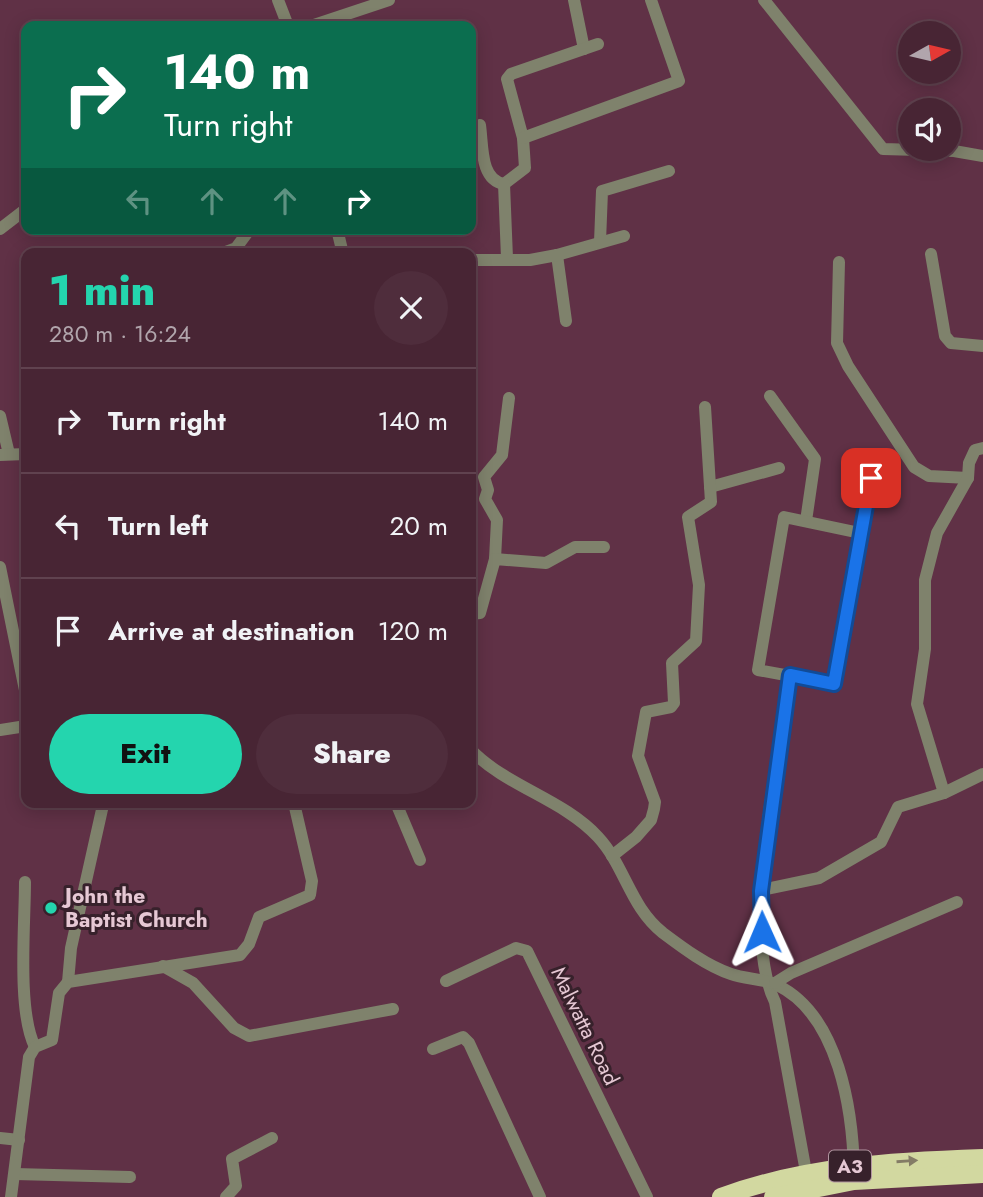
<!DOCTYPE html>
<meta charset="utf-8">
<style>
body{margin:0;font-family:Jost,sans-serif;background:#4f2d3c;color:#f1f3f6;height:100vh;display:flex;flex-direction:column;font-size:26px;white-space:nowrap}
*{box-sizing:border-box;margin:0}
p{font-size:23px;color:#b1a5ac}
.icon{flex:none;width:38px;height:38px;fill:none;stroke:currentColor;stroke-width:2;stroke-linecap:round;stroke-linejoin:round}
.map{position:relative;flex:1;overflow:hidden}
.drawer{position:absolute;left:21px;top:248px;width:455px;height:560px;display:flex;flex-direction:column;background:#482534;border-radius:14px;box-shadow:0 4px 18px #0003,0 0 0 2px #60424f}
.drawer>*{flex:none}
.hud{position:absolute;left:21px;top:21px;width:455px;height:214px;border-radius:14px;box-shadow:0 4px 18px #0003,0 0 0 2px #60424f;background:#0b6e4f;color:#fff;overflow:hidden}
.needle{width:46px;rotate:82deg}
.controls{position:absolute;left:898px;top:21px;display:grid;gap:14px}
.controls a{display:grid;place-items:center;width:63px;height:63px;border-radius:50%;background:#482534;box-shadow:0 4px 18px #0003,0 0 0 2px #60424f;font-size:35px}
.pin{position:absolute;display:grid;place-items:center;width:60px;height:60px;color:#fff;margin:-30px;border-radius:14px;box-shadow:0 4px 10px #0006}
.me{position:absolute;width:77px;margin:-38px;rotate:359deg;stroke-linejoin:round;filter:drop-shadow(0 0 5px #0008)}
.turn{display:flex;align-items:center;gap:24px;height:147px;padding:0 28px;font-size:32px}
.turn .icon{width:91px;height:91px;stroke-width:2.5}
.turn b{display:block;font-size:49px;line-height:60px}
.lanes{display:flex;align-items:center;height:66px;padding:0 28px;background:#0003;justify-content:center;gap:35px;direction:ltr}
.lanes .off{opacity:.35}
.round{display:grid;place-items:center;flex:none;width:74px;height:74px;border-radius:37px;background:#4f2d3c}
.overview{display:flex;align-items:center;justify-content:space-between;height:119px;padding:0 28px}
h1{font-size:42px;font-weight:800;line-height:52px;color:#24d5ae}
.primary-button{display:flex;gap:14px;margin-top:auto;padding:14px 28px}
.primary-button a{flex:1;height:80px;border-radius:42px;background:#24d5ae;color:#111;font-size:28px;font-weight:800;line-height:80px;text-align:center}
.primary-button a+a{background:#4f2d3c;color:#f1f3f6}
ul{padding:0;list-style:none}
li{display:flex;align-items:center;gap:21px;height:105px;padding:0 28px;border-top:2px solid #60424f}
li div{flex:1}
li b{display:block;font-size:26px}
li em{font-style:normal}
.map>svg:first-child{display:block}
</style>
<div class="map">
<svg width="983" height="1197" viewBox="0 0 983 1197">
<rect width="100%" height="100%" fill="#603146"/>
<g fill="none" stroke-linecap="round" stroke-linejoin="round">
<g stroke="#7f826c" stroke-width="12">
<path d="M278,0l10,26"/>
<path d="M574,0l10,49"/>
<path d="M764,0l119,149 71,2 29,5"/>
<path d="M311,26l78,-26"/>
<path d="M480,125c3,21 0,55 24,59l21,-16 -2,-30 -16,-59 4,-5 87,-30"/>
<path d="M523,138l156,-57 -28,-81"/>
<path d="M504,184l3,74"/>
<path d="M0,229l26,-20"/>
<path d="M337,229l6,25"/>
<path d="M600,242l2,-51 67,-20"/>
<path d="M220,254l16,-6 14,-19"/>
<path d="M931,254l14,82 6,7 32,3"/>
<path d="M557,255l9,66"/>
<path d="M471,260h59l27,-5 67,-19"/>
<path d="M839,262l-2,81 11,23 66,101 15,9 39,2"/>
<path d="M770,396l45,63 -9,62"/>
<path d="M0,416l9,38"/>
<path d="M0,455l26,-1"/>
<path d="M710,487l69,-19"/>
<path d="M860,533l-76,-16 -26,153 76,14 37,-206"/>
<path d="M495,559l2,-39 -12,-21 3,-9 -4,-13 18,-22 7,-57"/>
<path d="M0,567l26,128"/>
<path d="M471,614l9,-1 15,-54 51,4 29,-16h29"/>
<path d="M790,675c-11,83 -50,255 -15,327l31,170"/>
<path d="M0,730l26,-4"/>
<path d="M471,750c36,37 92,49 127,87 27,29 32,70 65,96 20,15 44,33 68,41 14,5 34,5 46,11 62,30 76,126 77,188"/>
<path d="M944,793l39,-19"/>
<path d="M396,803l24,57"/>
<path d="M612,856l24,-19 15,-17 3,-11 1,-7 -17,-46 8,-44 25,-5 3,-4 -2,-40 24,-22 3,-56 -11,-68 23,-15 -6,-95"/>
<path d="M25,882c0,43 -8,129 10,165"/>
<path d="M761,890l58,-12 62,-36 17,-35 46,-14 -27,-89 8,-55v-69l12,-47 31,-55 1,-15 6,-13 8,-2"/>
<path d="M163,966l30,17 41,45 15,8 144,-27"/>
<path d="M446,981l70,-33 11,3 120,246"/>
<path d="M68,982l3,-34 32,-143"/>
<path d="M775,983l16,-10 166,-71"/>
<path d="M433,1049l30,-12 6,6 71,154"/>
<path d="M0,1138l19,2"/>
<path d="M15,1174l115,3"/>
<path d="M11,1197l18,-140 6,-10 17,-7 7,-47 9,-11 172,-27 9,-11 10,-27 51,-22 2,-14 -18,-78"/>
<path d="M226,1197l10,-11 -4,-27 40,-21"/>
</g>
<g stroke="#d2d8a0" stroke-width="18">
<path d="M721,1197c84,-31 173,-36 262,-39"/>
<path d="M773,1197l81,-16 129,-7"/>
</g>
</g>
<defs><path id="oneway-solid" d="M-6-.8H1V-3.2L6.5 0L1 3.2V.8H-6Z" transform="scale(1.75)"/></defs>
<use fill="#847c66" href="#oneway-solid" transform="translate(907 1161) rotate(-4)"/>
<g fill="none" stroke-linecap="round" stroke-linejoin="round">
<defs>
<path id="route" d="M762,932l-1,-41 29,-216 44,9 37,-206"/>
</defs>
<use href="#route" stroke="#114b97" stroke-width="18"/>
<use href="#route" stroke="#1a73e8" stroke-width="12"/>
</g>
<circle fill="#24d5ae" stroke="#37212b" stroke-width="2.5" cx="51" cy="908" r="7"/>
<g text-anchor="middle" stroke-width="6" stroke-linejoin="round" paint-order="stroke">
<rect fill="#37212b" stroke="#b296a1" stroke-width="2" x="829" y="1150.5" width="42" height="31" rx="5"/>
<g font-size="19" font-weight="bold" fill="#e6c8d4">
<text x="850" y="1173">A3</text>
</g>
<g font-size="21" font-weight="bold" fill="#e6c8d4" stroke="#37212b" text-anchor="start">
<text x="65" y="903">John the<tspan x="65" dy="24">Baptist Church</tspan></text>
</g>
<g font-size="21" fill="#e6c8d4" stroke="#37212b">
<text transform="translate(585 1026) rotate(64)" y="7">Malwatta Road</text>
</g>
</g>
</svg>
<div class="controls">
<a><svg class="needle" viewBox="-14 -14 28 28"><path d="M0-13l5 13h-10z" fill="#e53935"/><path d="M0 13l5-13h-10z" fill="#b1a5ac"/></svg></a>
<a><svg class="icon" aria-label="sound" viewBox="0 0 24 24"><path d="M4 9h4l5-4v14l-5-4H4zM17 9q2 3 0 6"/></svg></a>
</div>
<div class="pin" style="left:871px;top:478px;background:#d93025"><svg class="icon" aria-label="arrive" viewBox="0 0 24 24"><path d="M6 21V4h12l-3 4 3 4H6"/></svg></div>
<svg class="me" style="left:762px;top:932px" viewBox="-20 -20 40 40"><path d="M0-17L14 15 0 8-14 15z" fill="#1a73e8" stroke="#fff" stroke-width="4"/></svg>
<div class="hud">
<div class="turn"><svg class="icon" aria-label="right" viewBox="0 0 24 24"><path d="M7 20v-9h11M14 6l5 5-5 5"/></svg><div><b>140 m</b>Turn right</div></div>
<div class="lanes"><svg class="icon off" aria-label="left" viewBox="0 0 24 24"><path d="M17 20v-9H6M10 6l-5 5 5 5"/></svg><svg class="icon off" aria-label="ahead" viewBox="0 0 24 24"><path d="M12 20V5M6 11l6-6 6 6"/></svg><svg class="icon off" aria-label="ahead" viewBox="0 0 24 24"><path d="M12 20V5M6 11l6-6 6 6"/></svg><svg class="icon" aria-label="right" viewBox="0 0 24 24"><path d="M7 20v-9h11M14 6l5 5-5 5"/></svg></div>
</div>
<section class="drawer">
<div class="overview"><div><h1>1 min</h1><p>280 m · 16:24</p></div><a class="round"><svg class="icon" aria-label="close" viewBox="0 0 24 24"><path d="M6 6l12 12M18 6L6 18"/></svg></a></div>
<ul>
<li><svg class="icon" aria-label="right" viewBox="0 0 24 24"><path d="M7 20v-9h11M14 6l5 5-5 5"/></svg><div><b>Turn right</b></div><em>140 m</em></li>
<li><svg class="icon" aria-label="left" viewBox="0 0 24 24"><path d="M17 20v-9H6M10 6l-5 5 5 5"/></svg><div><b>Turn left</b></div><em>20 m</em></li>
<li><svg class="icon" aria-label="arrive" viewBox="0 0 24 24"><path d="M6 21V4h12l-3 4 3 4H6"/></svg><div><b>Arrive at destination</b></div><em>120 m</em></li>
</ul>
<div class="primary-button"><a>Exit</a><a>Share</a></div>
</section>
</div>
